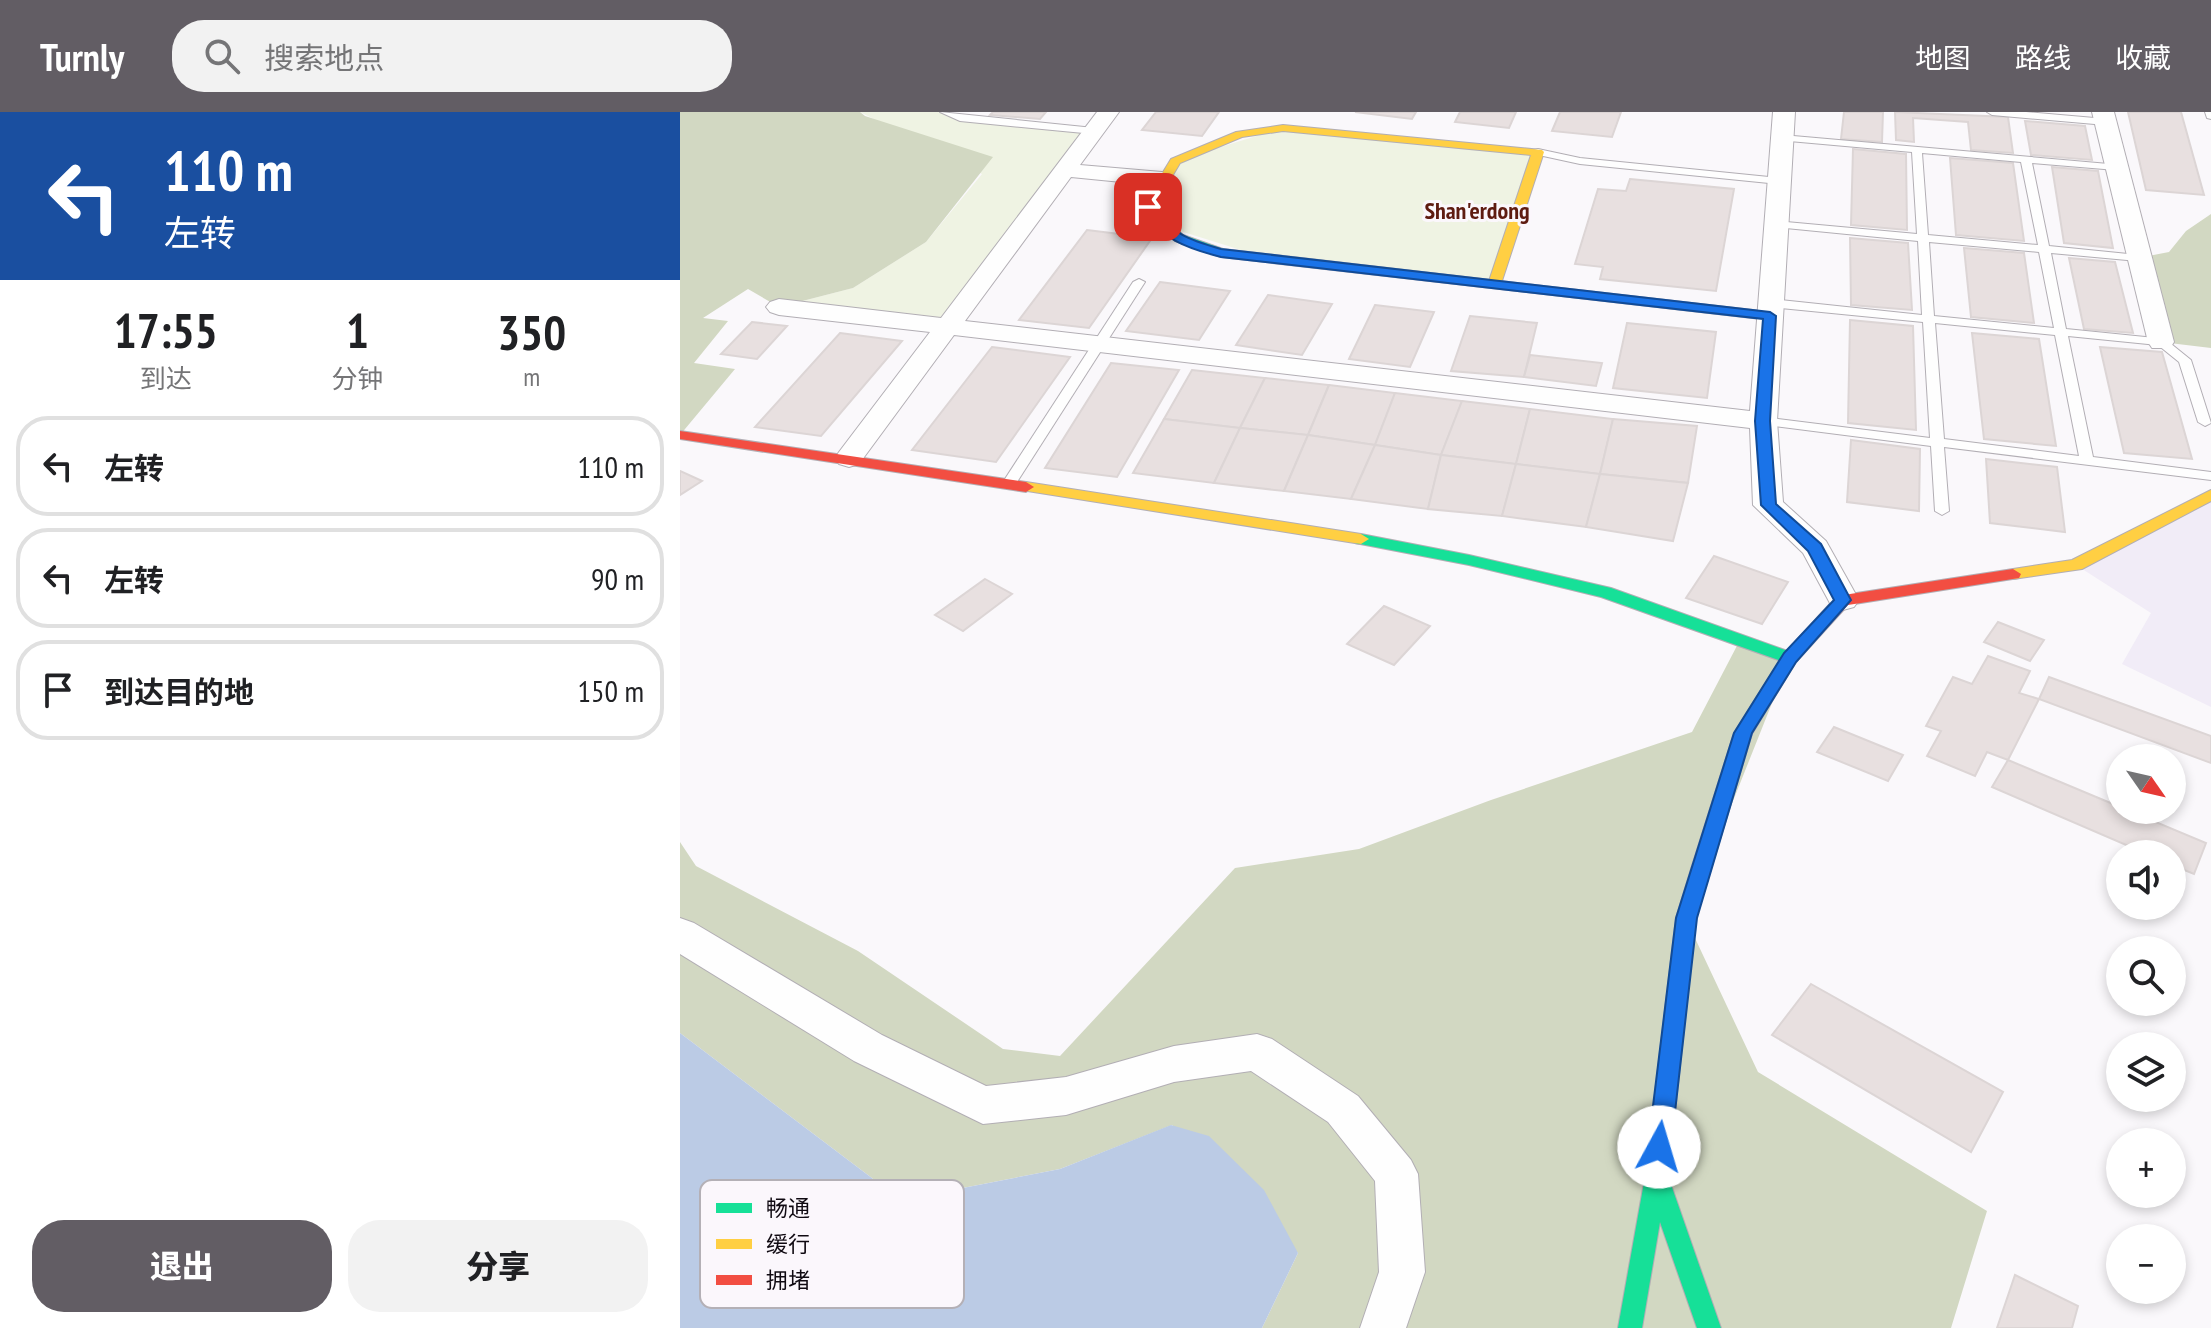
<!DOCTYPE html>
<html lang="zh">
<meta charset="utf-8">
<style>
body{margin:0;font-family:"PT Sans Narrow","Noto Sans SC",sans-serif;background:#f2f2f2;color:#202124;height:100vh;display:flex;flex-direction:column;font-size:30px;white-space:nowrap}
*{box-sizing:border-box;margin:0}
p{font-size:26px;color:#757577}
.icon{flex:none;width:44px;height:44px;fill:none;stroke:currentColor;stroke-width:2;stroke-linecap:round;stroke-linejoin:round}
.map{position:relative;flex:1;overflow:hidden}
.sheet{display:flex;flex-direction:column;background:#fff;width:680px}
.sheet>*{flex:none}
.top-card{background:#1a4fa0;color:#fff;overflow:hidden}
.needle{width:52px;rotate:124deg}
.buttons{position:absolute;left:1426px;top:632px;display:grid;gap:16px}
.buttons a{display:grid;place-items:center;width:80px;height:80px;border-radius:50%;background:#fff;box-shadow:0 4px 12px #0003;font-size:40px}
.pin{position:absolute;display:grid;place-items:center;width:68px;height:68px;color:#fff;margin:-34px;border-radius:16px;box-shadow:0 4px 12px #0006}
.me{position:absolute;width:88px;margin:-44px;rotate:6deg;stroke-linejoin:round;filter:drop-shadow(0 0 6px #0008)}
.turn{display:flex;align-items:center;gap:28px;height:168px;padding:0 32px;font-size:36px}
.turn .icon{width:104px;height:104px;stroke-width:2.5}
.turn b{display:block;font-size:56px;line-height:68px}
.eta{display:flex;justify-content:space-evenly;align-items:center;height:136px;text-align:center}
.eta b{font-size:48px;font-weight:800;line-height:56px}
.action{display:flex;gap:16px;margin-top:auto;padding:16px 32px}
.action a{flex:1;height:92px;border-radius:32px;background:#625d64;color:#fff;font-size:32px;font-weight:800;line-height:92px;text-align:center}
.action a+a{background:#f2f2f2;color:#202124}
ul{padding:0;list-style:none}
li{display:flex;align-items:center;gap:24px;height:100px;margin:0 16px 12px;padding:0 16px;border:4px solid #e0e0e0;border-radius:32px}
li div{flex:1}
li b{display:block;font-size:30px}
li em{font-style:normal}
header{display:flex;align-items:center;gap:48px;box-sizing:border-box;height:112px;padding:0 40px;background:#625d64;color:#fff}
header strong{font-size:38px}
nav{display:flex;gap:44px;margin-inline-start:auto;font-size:28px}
.search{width:560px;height:72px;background:#f2f2f2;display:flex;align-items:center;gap:20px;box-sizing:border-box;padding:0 28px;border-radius:32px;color:#757577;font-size:30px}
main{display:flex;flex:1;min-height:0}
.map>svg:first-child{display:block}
</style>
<header>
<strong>Turnly</strong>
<div class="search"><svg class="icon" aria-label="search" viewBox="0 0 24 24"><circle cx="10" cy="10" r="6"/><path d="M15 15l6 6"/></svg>搜索地点</div>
<nav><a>地图</a><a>路线</a><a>收藏</a></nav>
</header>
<main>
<section class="sheet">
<div class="top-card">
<div class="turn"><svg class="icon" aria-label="left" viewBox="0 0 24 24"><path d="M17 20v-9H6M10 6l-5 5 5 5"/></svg><div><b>110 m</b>左转</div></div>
</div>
<div class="eta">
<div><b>17:55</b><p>到达</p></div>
<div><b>1</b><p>分钟</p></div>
<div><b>350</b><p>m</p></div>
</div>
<ul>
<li><svg class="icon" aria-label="left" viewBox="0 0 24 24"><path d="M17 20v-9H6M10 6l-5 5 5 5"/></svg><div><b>左转</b></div><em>110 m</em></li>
<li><svg class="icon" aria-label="left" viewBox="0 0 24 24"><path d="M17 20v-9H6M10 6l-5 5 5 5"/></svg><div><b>左转</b></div><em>90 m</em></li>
<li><svg class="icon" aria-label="arrive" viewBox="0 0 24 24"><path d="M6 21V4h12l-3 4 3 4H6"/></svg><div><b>到达目的地</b></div><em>150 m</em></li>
</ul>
<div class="action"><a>退出</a><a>分享</a></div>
</section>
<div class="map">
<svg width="1531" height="1216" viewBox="0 0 1531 1216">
<rect width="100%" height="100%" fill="#faf8fb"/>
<path fill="#f1ecf7" d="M1531,383v212l-89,-43 29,-51 -75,-48z"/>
<g fill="#eff3e3">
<path d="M180,0h85l15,6 134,13 -144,196 -171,-20 74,-19 73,-46 56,-68z"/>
<path d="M603,16l255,24 -43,132 -216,-22 -121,-38 17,-63z"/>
</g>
<g fill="#d2d8c2">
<path d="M0,0h180l5,4 128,41 -67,85 -73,46 -74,19 -31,-18 -45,29 25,3 -34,42 41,6 -55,66z"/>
<path d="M1531,102v134l-50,-6 -23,-84 31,-6 17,-21z"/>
<path d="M1060,528l50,18 -104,261 72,153 229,139 -36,117h-689l36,-75 -126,-128 -112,44 -159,31 -221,-167v-191l16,24 162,85 145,98 57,7 175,-188 124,-19 132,-49 201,-68z"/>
</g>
<path fill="#bbcbe5" d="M0,921l221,167 159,-31 111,-44 38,11 55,54 34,63 -36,75h-582z"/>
<g fill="#e8e0e0" stroke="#dcd5d5" stroke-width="2">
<path d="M313,0h53l-6,7 -50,-4z"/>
<path d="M476,0h63l-17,24 -60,-6z"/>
<path d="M675,0h61l-4,7z"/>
<path d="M780,0h56l-7,16 -54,-6z"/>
<path d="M880,0h61l-9,25 -60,-6z"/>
<path d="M1164,0h39l-1,30 -41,-3z"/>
<path d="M1215,0l113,5 5,36 -42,-3 -3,-28 -55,-4 1,24 -18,-2z"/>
<path d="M1448,0h53l23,83 -58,-5z"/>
<path d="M1345,9l60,5 7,34 -61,-5z"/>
<path d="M1173,37l53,5 1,76 -56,-5z"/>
<path d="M1270,46l63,5 11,78 -68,-6z"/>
<path d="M1372,55l46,4 15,77 -49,-5z"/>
<path d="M950,67l104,10 -18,102 -116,-12 3,-12 -28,-3 23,-75 28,2z"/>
<path d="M407,118l65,8 -63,90 -70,-8z"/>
<path d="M1170,126l58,5 4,67 -61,-5z"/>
<path d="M1284,136l60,5 10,70 -63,-6z"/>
<path d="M1389,146l46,4 18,71 -49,-4z"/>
<path d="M480,170l70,9 -31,49 -73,-9z"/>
<path d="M588,183l64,9 -30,51 -66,-10z"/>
<path d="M695,193l59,7 -24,55 -61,-8z"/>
<path d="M790,204l67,7 -13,54 -73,-6z"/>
<path d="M1170,208l63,6 3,104 -68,-7z"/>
<path d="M72,210l35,4 -30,33 -36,-5z"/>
<path d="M947,211l89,9 -9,66 -94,-10z"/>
<path d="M160,221l62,8 -81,95 -66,-9z"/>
<path d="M1292,221l67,6 17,107 -72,-7z"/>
<path d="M312,235l78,10 -74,105 -84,-12z"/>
<path d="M1420,235l62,5 30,107 -68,-6z"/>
<path d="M850,243l72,8 -6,23 -72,-9z"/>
<path d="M431,251l68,7 -62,107 -72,-9z"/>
<path d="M512,258l73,8 -25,50 -76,-9z"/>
<path d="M585,266l64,7 -21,50 -68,-7z"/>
<path d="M649,273l66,8 -20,52 -67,-10z"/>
<path d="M715,281l67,8 -21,54 -66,-10z"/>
<path d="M782,289l68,8 -14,55 -75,-9z"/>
<path d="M850,297l83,10 -13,55 -84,-10z"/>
<path d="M484,307l76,9 -26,55 -81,-10z"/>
<path d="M933,307l84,7 -9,57 -88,-9z"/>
<path d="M560,316l68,7 -24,56 -70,-8z"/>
<path d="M628,323l67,10 -24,54 -67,-8z"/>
<path d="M1171,328l69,9 -1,62 -72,-9z"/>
<path d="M695,333l66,10 -13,54 -77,-10z"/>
<path d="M761,343l75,9 -14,52 -74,-7z"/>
<path d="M1306,347l71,8 8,65 -75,-9z"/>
<path d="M836,352l84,10 -14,53 -84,-11z"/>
<path d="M0,359l22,10 -22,14z"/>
<path d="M920,362l88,9 -15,58 -87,-14z"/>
<path d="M1034,444l74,26 -26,42 -76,-26z"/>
<path d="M305,467l27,15 -49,37 -28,-16z"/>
<path d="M704,494l46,20 -36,39 -47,-21z"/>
<path d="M1318,510l46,18 -14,21 -46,-19z"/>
<path d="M1308,544l42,15 -11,22 20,6 -31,61 -21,-8 -12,24 -48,-20 14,-25 -15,-5 27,-49 19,7z"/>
<path d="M1369,565l162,59v27l-172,-64z"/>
<path d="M1154,615l69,28 -15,26 -71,-29z"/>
<path d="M1328,648l112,47v3h7l79,33 -12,31 -22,-9v-11h-25l-155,-67z"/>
<path d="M1131,872l192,108 -32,60 -199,-117z"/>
<path d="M1335,1163l63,31 -6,22h-75z"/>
</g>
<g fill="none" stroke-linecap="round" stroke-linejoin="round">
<defs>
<g id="lane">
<path d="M260,0l154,16 5,3 -5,3 -134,-13z"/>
<path d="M1307,0h39l80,7 5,3 -5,3 -114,-10z"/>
<path d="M1525,0h6v7l-4,-1z"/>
<path d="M1102,23l338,30 1,2 -5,3 -84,-7 17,83 89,9 6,3 -6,3 -87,-8 15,76 99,10 26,21 20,63 -6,3 -7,-4 -19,-60 -21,-17 -90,-9 25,121 118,15v8l-267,-33 5,64 -7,4 -7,-4 -4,-65 -173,-22 -2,-3 7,-4 167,21 -7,-116 -152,-15 -6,-4 6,-4 151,16 -4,-74 -142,-14 -6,-3 6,-3 141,13 -5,-82 -134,-12 -1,-2zM1242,41l99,9 17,83 -110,-10zM1249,130l110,10 15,76 -120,-12zM1255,211l120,12 24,121 -135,-17z"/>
<path d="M858,37l42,9 199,20 5,3 -5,3 -199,-20 -46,-10v-4z"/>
<path d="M459,167l6,3 -128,200 -2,3h-10l-2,-3 130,-200z"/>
</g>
<g id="street">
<path d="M417,0h22l-39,53 82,7 11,7 -11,7 -91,-9 -106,144 785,90 23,-299h22l-18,309 6,81 43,39 33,59 -5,7 -11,3 -11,-3 -29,-54 -50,-48 -3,-77 -796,-93 -95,129 -10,3 -10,-3 -4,-6 4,-6 91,-120 -151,-17 -9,-3 -4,-5 4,-5 9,-3 162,19z"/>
<path d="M1412,0h22l60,230 -4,6h-18l-4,-6z"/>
<path d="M0,806l14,5 188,112 104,51 80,-9 108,-31 83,-12 15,5 86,57 53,64 7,14 7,98 -19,56h-46l19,-56 -4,-91 -47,-59 -77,-51 -77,11 -108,33 -83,9 -129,-63 -174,-107z"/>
</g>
<g id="fast">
<path d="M468,98h8l27,25 40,14 547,63 7,4 -7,4 -549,-63 -46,-16 -27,-25z"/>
<path d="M681,422l108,21 142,33 185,66 3,4 -9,6 -6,-2 -183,-65 -132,-32 -114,-22 -2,-4 2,-4z"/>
<path d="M1021,749l7,3 3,5 -15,49 -28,258 53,152h-24l-37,-106 -18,106h-24l27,-151 31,-259 15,-49 3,-5z"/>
</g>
<g id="slow">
<path d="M603,13l259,25 2,2 -44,135 -12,-3 43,-129 -248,-24 -41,6 -62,26 -26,44 4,6 -2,3h-8l-6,-9 29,-48 65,-27z"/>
<path d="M346,370l335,52 8,5 -8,5 -340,-54 -3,-3z"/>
<path d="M1531,378v11l-129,68 -69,10 -8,-5 8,-5 59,-9z"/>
</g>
<g id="jam">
<path d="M0,319l346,51 8,5 -8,5 -346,-53z"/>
<path d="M1333,457l8,5 -2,4 -171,27 -52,57 -44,72 -41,135 -3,5 -7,3 -7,-3 -3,-5 43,-136 50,-79 53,-58z"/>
</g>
</defs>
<use href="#lane" stroke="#b2aeb4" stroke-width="2"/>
<use href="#street" stroke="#b2aeb4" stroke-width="2"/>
<use href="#fast" stroke="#b2aeb4" stroke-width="2"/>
<use href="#slow" stroke="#b2aeb4" stroke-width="2"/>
<use href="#jam" stroke="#b2aeb4" stroke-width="2"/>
<use href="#lane" fill="#fefefe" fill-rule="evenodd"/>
<use href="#street" fill="#fefefe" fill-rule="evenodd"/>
<use href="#fast" fill="#16e098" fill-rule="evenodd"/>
<use href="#slow" fill="#ffcf43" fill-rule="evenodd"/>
<use href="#jam" fill="#f24e42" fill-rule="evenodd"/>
</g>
<path fill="#1a73e8" stroke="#114b97" stroke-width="2" d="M464,92h8c19,30 37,36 69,45l549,63 6,4 -6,105 6,83 45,40 30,56 -55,62 -44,71 -55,185 -26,229 -3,8 -9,3 -8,-3 -3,-8 28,-229 58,-185 50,-80 50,-53 -26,-49 -47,-46 -6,-84 8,-102 -542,-62c-35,-9 -61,-18 -79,-50z"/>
<g text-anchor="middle" stroke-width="6" stroke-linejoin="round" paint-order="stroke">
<g font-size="24" font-weight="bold" fill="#5e1b10" stroke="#fbf7fc">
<text x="797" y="107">Shan'erdong</text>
</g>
</g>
<rect x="20" y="1068" width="264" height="128" rx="12" fill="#fbf7fc" stroke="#b4b0b6" stroke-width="2"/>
<rect x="36" y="1091" width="36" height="10" fill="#16e098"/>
<rect x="36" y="1127" width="36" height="10" fill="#ffcf43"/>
<rect x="36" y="1163" width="36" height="10" fill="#f24e42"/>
<g font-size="22" fill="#100a12">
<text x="86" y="1104">畅通</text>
<text x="86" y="1140">缓行</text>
<text x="86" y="1176">拥堵</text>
</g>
</svg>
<div class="buttons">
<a><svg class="needle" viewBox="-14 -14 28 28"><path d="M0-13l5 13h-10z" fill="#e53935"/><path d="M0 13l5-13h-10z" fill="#757577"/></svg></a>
<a><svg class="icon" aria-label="sound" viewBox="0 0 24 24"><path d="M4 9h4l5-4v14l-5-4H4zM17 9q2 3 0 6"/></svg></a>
<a><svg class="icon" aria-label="search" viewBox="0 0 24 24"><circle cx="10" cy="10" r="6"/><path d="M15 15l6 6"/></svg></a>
<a><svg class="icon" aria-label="layers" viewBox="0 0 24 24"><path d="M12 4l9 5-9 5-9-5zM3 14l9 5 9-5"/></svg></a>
<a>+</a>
<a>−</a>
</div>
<div class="pin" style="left:468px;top:95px;background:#d93025"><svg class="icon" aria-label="arrive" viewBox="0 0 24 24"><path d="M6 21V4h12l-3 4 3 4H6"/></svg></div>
<svg class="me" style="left:979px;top:1035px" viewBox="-20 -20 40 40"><circle r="19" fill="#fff"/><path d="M0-13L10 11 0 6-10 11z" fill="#1a73e8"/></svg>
</div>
</main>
